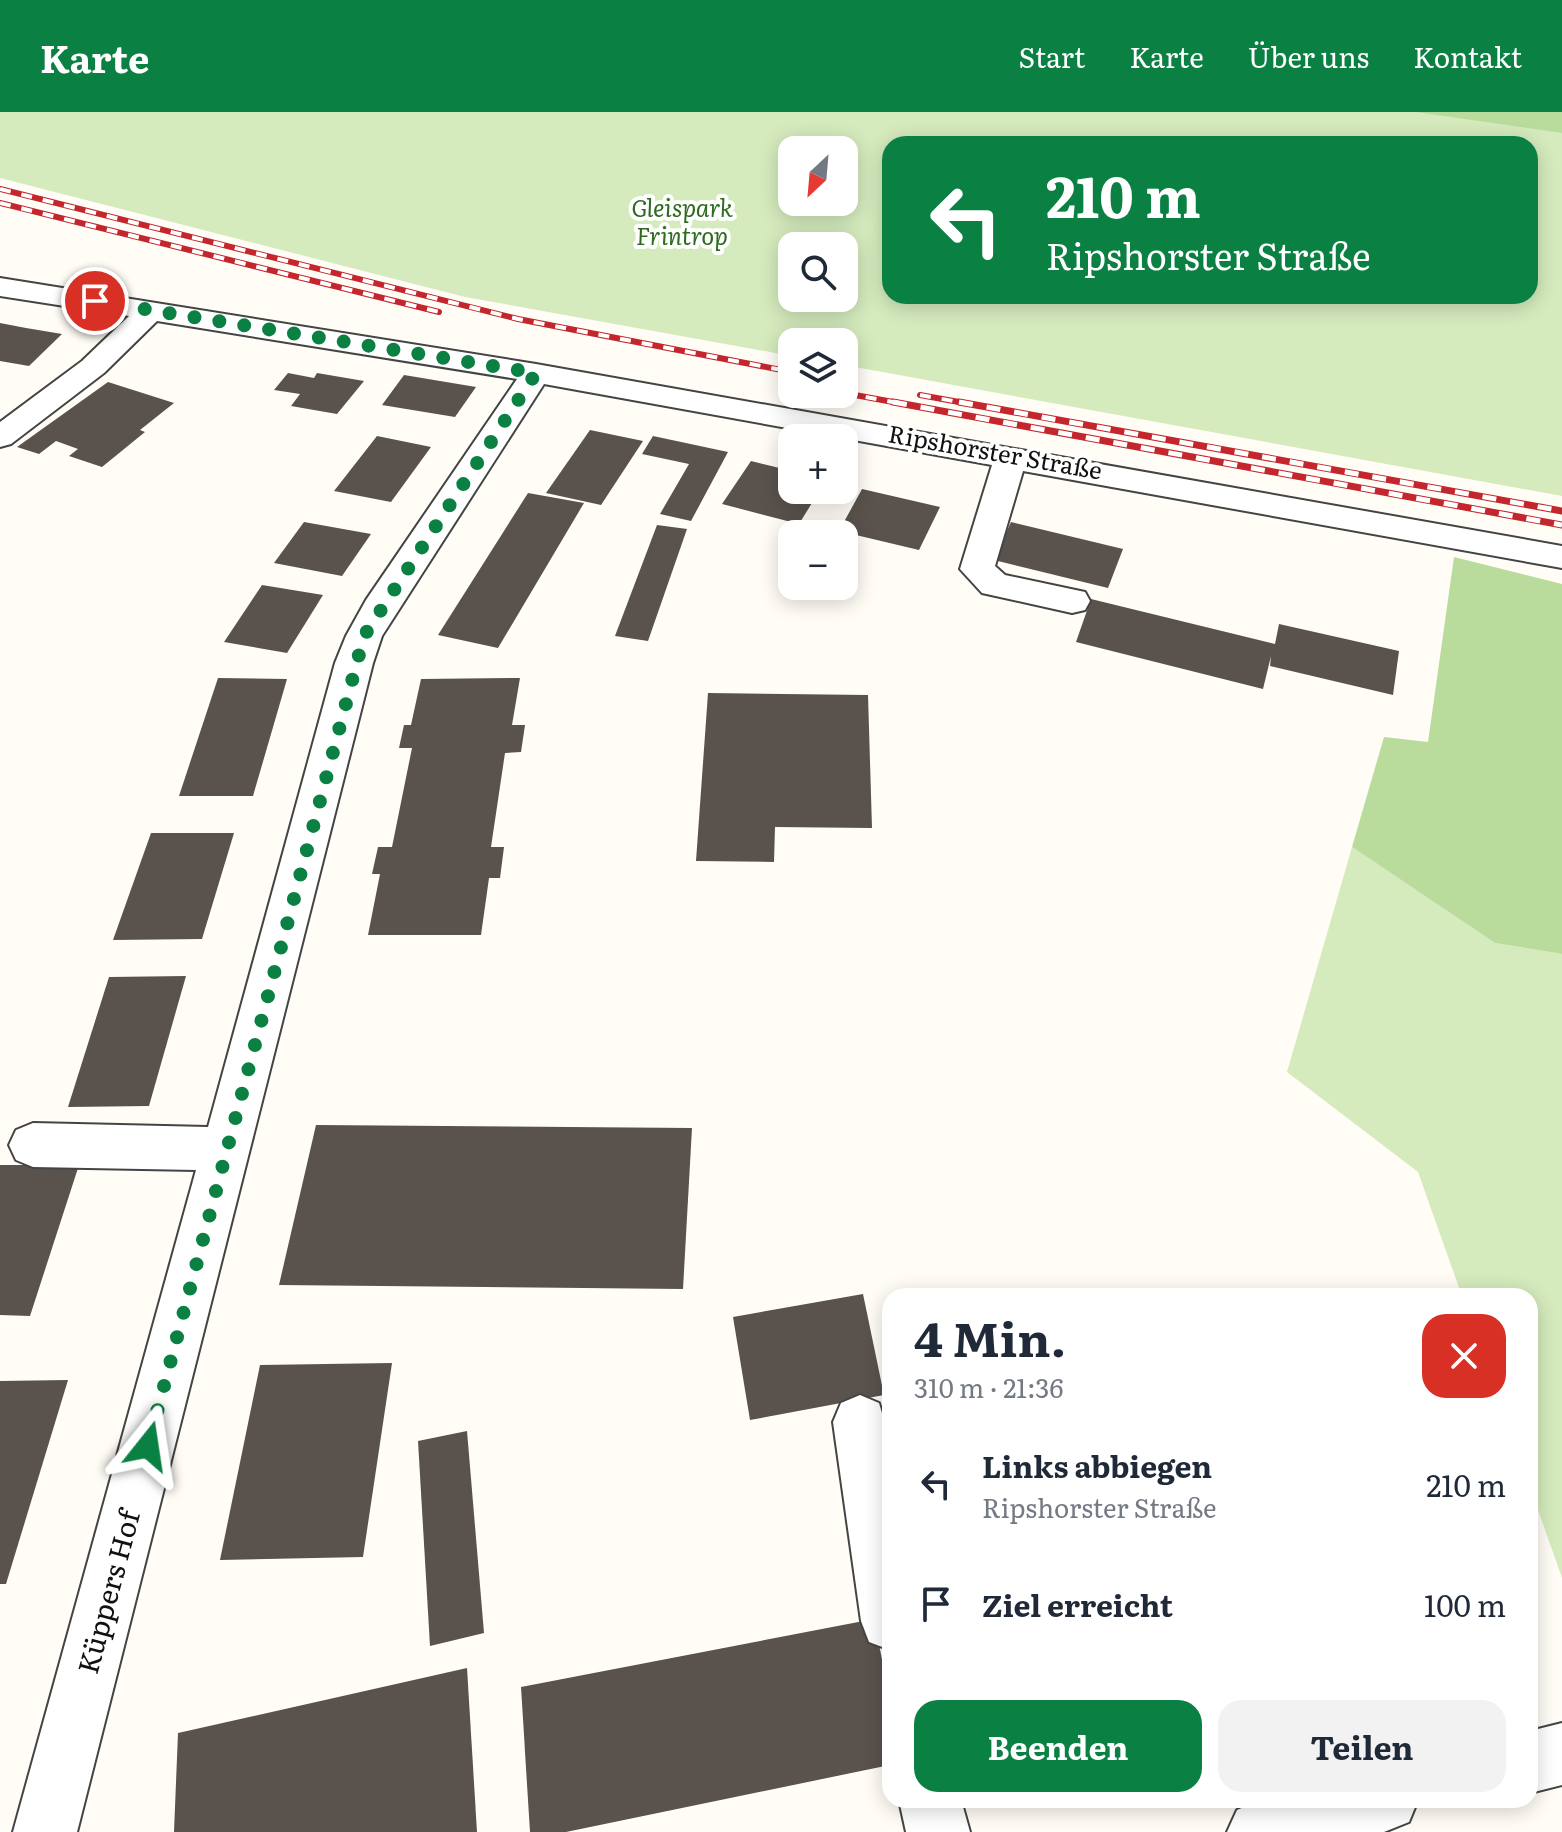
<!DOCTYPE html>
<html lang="de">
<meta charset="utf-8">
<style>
body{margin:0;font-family:Literata,serif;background:#f2f2f3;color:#1f2937;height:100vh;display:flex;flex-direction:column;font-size:30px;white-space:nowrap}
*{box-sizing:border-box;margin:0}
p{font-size:26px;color:#747a83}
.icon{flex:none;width:44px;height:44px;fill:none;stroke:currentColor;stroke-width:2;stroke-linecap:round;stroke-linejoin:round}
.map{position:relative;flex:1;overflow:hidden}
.panel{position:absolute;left:882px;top:1176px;width:656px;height:520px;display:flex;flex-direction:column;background:#fff;border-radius:24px;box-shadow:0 4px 20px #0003}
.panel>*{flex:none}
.banner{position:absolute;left:882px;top:24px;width:656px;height:168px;border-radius:24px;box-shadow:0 4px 20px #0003;background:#0b8043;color:#fff;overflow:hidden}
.needle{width:52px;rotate:206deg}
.buttons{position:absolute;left:778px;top:24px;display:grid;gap:16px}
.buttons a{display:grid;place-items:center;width:80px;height:80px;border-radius:16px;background:#fff;box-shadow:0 4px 20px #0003;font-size:40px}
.pin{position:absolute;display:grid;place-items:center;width:68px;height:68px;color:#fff;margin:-34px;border:4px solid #fff;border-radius:50%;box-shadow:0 2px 8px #0007}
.me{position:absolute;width:88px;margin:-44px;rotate:15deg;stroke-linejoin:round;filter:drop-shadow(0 0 6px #0008)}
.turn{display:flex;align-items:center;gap:28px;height:168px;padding:0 32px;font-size:36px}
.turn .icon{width:104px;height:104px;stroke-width:2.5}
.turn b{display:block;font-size:56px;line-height:68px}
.round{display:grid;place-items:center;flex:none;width:84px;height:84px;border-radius:24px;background:#f2f2f3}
.head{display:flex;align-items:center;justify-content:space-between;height:136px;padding:0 32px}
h1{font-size:48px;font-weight:700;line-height:60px}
.cta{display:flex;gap:16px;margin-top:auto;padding:16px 32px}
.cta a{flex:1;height:92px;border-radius:24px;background:#0b8043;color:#fff;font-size:32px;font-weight:700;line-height:92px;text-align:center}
.cta a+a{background:#f2f2f3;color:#1f2937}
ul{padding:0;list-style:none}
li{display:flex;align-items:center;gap:24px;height:120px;padding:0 32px}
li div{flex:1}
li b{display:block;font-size:30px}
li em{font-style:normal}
header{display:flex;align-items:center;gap:48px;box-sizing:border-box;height:112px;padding:0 40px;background:#0b8043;color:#fff}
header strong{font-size:38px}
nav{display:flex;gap:44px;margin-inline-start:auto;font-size:28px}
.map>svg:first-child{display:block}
</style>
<header>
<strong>Karte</strong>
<nav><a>Start</a><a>Karte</a><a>Über uns</a><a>Kontakt</a></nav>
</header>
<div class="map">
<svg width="1562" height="1720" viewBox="0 0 1562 1720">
<rect width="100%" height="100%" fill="#fffdf5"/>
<g fill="#d5ebbd" fill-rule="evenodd">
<path d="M0,0h1562v384l-718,-131v-23h-52v14l-327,-59 -465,-119zM890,32h640v152h-640zM792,38h52v52h-52zM792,134h52v52h-52z"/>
<path d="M1352,735l143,96 67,11v624l-32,-91v-191h-68l-44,-124 -131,-100z"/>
</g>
<g fill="#b9dc9c">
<path d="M1416,0h146v21z"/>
<path d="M1454,445l108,27v370l-67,-11 -143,-96 32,-110 44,5z"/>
</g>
<g fill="#5a524d">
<path d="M0,211l26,5 36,6 -33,32 -29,-5z"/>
<path d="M288,261l26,5 3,-5 47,8 -27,33 -46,-8 9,-12 -26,-4z"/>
<path d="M404,263l72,12 -21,30 -73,-12z"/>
<path d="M108,270l66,21 -34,27 5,2 -43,35 -33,-11 9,-7 -22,-8 -17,13 -22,-7z"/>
<path d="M590,318l53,11 -42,64 -55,-12z"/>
<path d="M377,324l54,11 -40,55 -57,-11z"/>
<path d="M653,324l75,16 -37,69 -31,-7 29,-50 -47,-10z"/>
<path d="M751,349l41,10v19h28l-21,34 -77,-20z"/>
<path d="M862,377l78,18 -21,43 -80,-19z"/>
<path d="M528,381l56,10 -86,145 -60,-13z"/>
<path d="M304,410l67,12 -29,42 -68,-13z"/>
<path d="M1011,410l112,27 -15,39 -114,-28z"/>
<path d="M657,413l30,4 -39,112 -33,-5z"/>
<path d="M262,473l61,10 -36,58 -63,-11z"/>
<path d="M1091,487l184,45 4,-20 120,27 -6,44 -123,-29 1,-10 -8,33 -187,-47z"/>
<path d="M218,566l69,1 -34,117h-74z"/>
<path d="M520,566l-8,47h13l-4,27 -16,1 -14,94h13l-4,31h-11l-8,57h-113l12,-61h-8l6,-27h14l20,-99h-13l5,-23h7l10,-46z"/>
<path d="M708,581l160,2 4,133 -97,-1 -1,35 -78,-1z"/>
<path d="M151,721h83l-32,106 -89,1z"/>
<path d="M186,864l-37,130 -81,1 41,-130z"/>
<path d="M316,1013l376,3 -9,161 -404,-4z"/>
<path d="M0,1053h79l-49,151 -30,-1z"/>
<path d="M863,1182l21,101 -134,25 -17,-103z"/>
<path d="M392,1251l-29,194 -143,3 40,-195z"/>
<path d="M68,1268l-62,204h-6v-203z"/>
<path d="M467,1319l17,202 -54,13 -12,-205z"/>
<path d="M874,1507l16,81v65l-324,67h-36l-9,-145z"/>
<path d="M467,1556l10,164h-303l4,-99z"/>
</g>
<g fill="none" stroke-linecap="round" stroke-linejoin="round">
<defs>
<g id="minor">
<path d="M0,166l536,86 1026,182v22l-539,-97 -28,95 10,9 80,17 5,9 -5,9 -13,3 -90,-20 -22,-24 32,-104 -448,-81 -162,252 -9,27 -296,1169h-64l183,-662 -163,-3 -17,-7 -7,-15 7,-15 17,-7 175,4 127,-464 11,-27 20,-36 151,-221 -360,-58 -53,52 -93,71 -11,3v-25l82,-61 47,-45 -129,-20z"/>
<path d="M860,1283l19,8 11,37v210l-21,-8 -8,-21 -28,-199 8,-19z"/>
<path d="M1562,1611v62l-32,8v-62z"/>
<path d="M899,1688h62l9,32h-64z"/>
<path d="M1260,1688h158l-9,22 -25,10h-157l10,-22z"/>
</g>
</defs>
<use href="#minor" stroke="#444" stroke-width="4"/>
<use href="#minor" fill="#fff" fill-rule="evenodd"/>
<defs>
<g id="rail-far1">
<path d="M0,77l518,130 274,53"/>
<path d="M0,91l439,109"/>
<path d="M844,281l60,11"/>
<path d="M920,283l50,9"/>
</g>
<g id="rail">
<path d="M893,290l669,123"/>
<path d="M959,290l603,109"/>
</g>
</defs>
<use href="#rail-far1" stroke="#c4262e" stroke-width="6"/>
<use href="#rail" stroke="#c4262e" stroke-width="7"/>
<use href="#rail-far1" stroke="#fff" stroke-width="4" stroke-dasharray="11" stroke-linecap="butt"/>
<use href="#rail" stroke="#fff" stroke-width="5" stroke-dasharray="14" stroke-linecap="butt"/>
</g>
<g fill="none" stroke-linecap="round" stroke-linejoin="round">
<path stroke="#0b8043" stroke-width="14" stroke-dasharray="0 25.2" d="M95,189l441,72 -172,263 -216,810"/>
</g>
<g text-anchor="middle" stroke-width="8" stroke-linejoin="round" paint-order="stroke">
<g font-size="24" font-style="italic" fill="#2f6b1f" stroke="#fff">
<text x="682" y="105">Gleispark<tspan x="682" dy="28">Frintrop</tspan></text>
</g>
<g font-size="24" fill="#111" stroke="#fff">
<text transform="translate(995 341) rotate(10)" y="8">Ripshorster Straße</text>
</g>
<g font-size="28" fill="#111" stroke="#fff">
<text transform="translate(109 1480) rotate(-75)" y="10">Küppers Hof</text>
</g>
</g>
</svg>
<div class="buttons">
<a><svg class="needle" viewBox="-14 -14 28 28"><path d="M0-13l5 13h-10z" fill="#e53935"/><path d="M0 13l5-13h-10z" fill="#747a83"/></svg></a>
<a><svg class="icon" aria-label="search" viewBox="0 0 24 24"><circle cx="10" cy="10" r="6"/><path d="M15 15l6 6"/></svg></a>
<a><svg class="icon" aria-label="layers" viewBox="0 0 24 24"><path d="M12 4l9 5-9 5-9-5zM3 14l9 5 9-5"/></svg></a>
<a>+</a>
<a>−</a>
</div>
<div class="pin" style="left:95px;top:189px;background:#d93025"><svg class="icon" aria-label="arrive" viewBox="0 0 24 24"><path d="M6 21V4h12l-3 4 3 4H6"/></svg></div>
<svg class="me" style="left:148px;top:1334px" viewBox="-20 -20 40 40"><path d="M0-17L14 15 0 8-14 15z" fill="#0b8043" stroke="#fff" stroke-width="4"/></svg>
<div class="banner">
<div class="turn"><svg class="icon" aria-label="left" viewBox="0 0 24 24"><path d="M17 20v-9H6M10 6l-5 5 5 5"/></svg><div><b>210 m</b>Ripshorster Straße</div></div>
</div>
<section class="panel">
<div class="head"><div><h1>4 Min.</h1><p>310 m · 21:36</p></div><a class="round" style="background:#d93025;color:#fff"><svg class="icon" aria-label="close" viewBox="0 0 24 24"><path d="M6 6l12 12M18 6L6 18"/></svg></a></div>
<ul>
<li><svg class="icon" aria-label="left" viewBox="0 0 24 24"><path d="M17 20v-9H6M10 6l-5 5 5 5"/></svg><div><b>Links abbiegen</b><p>Ripshorster Straße</p></div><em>210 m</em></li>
<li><svg class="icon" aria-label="arrive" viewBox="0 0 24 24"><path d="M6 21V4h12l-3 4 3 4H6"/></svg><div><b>Ziel erreicht</b></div><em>100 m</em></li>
</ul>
<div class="cta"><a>Beenden</a><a>Teilen</a></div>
</section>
</div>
